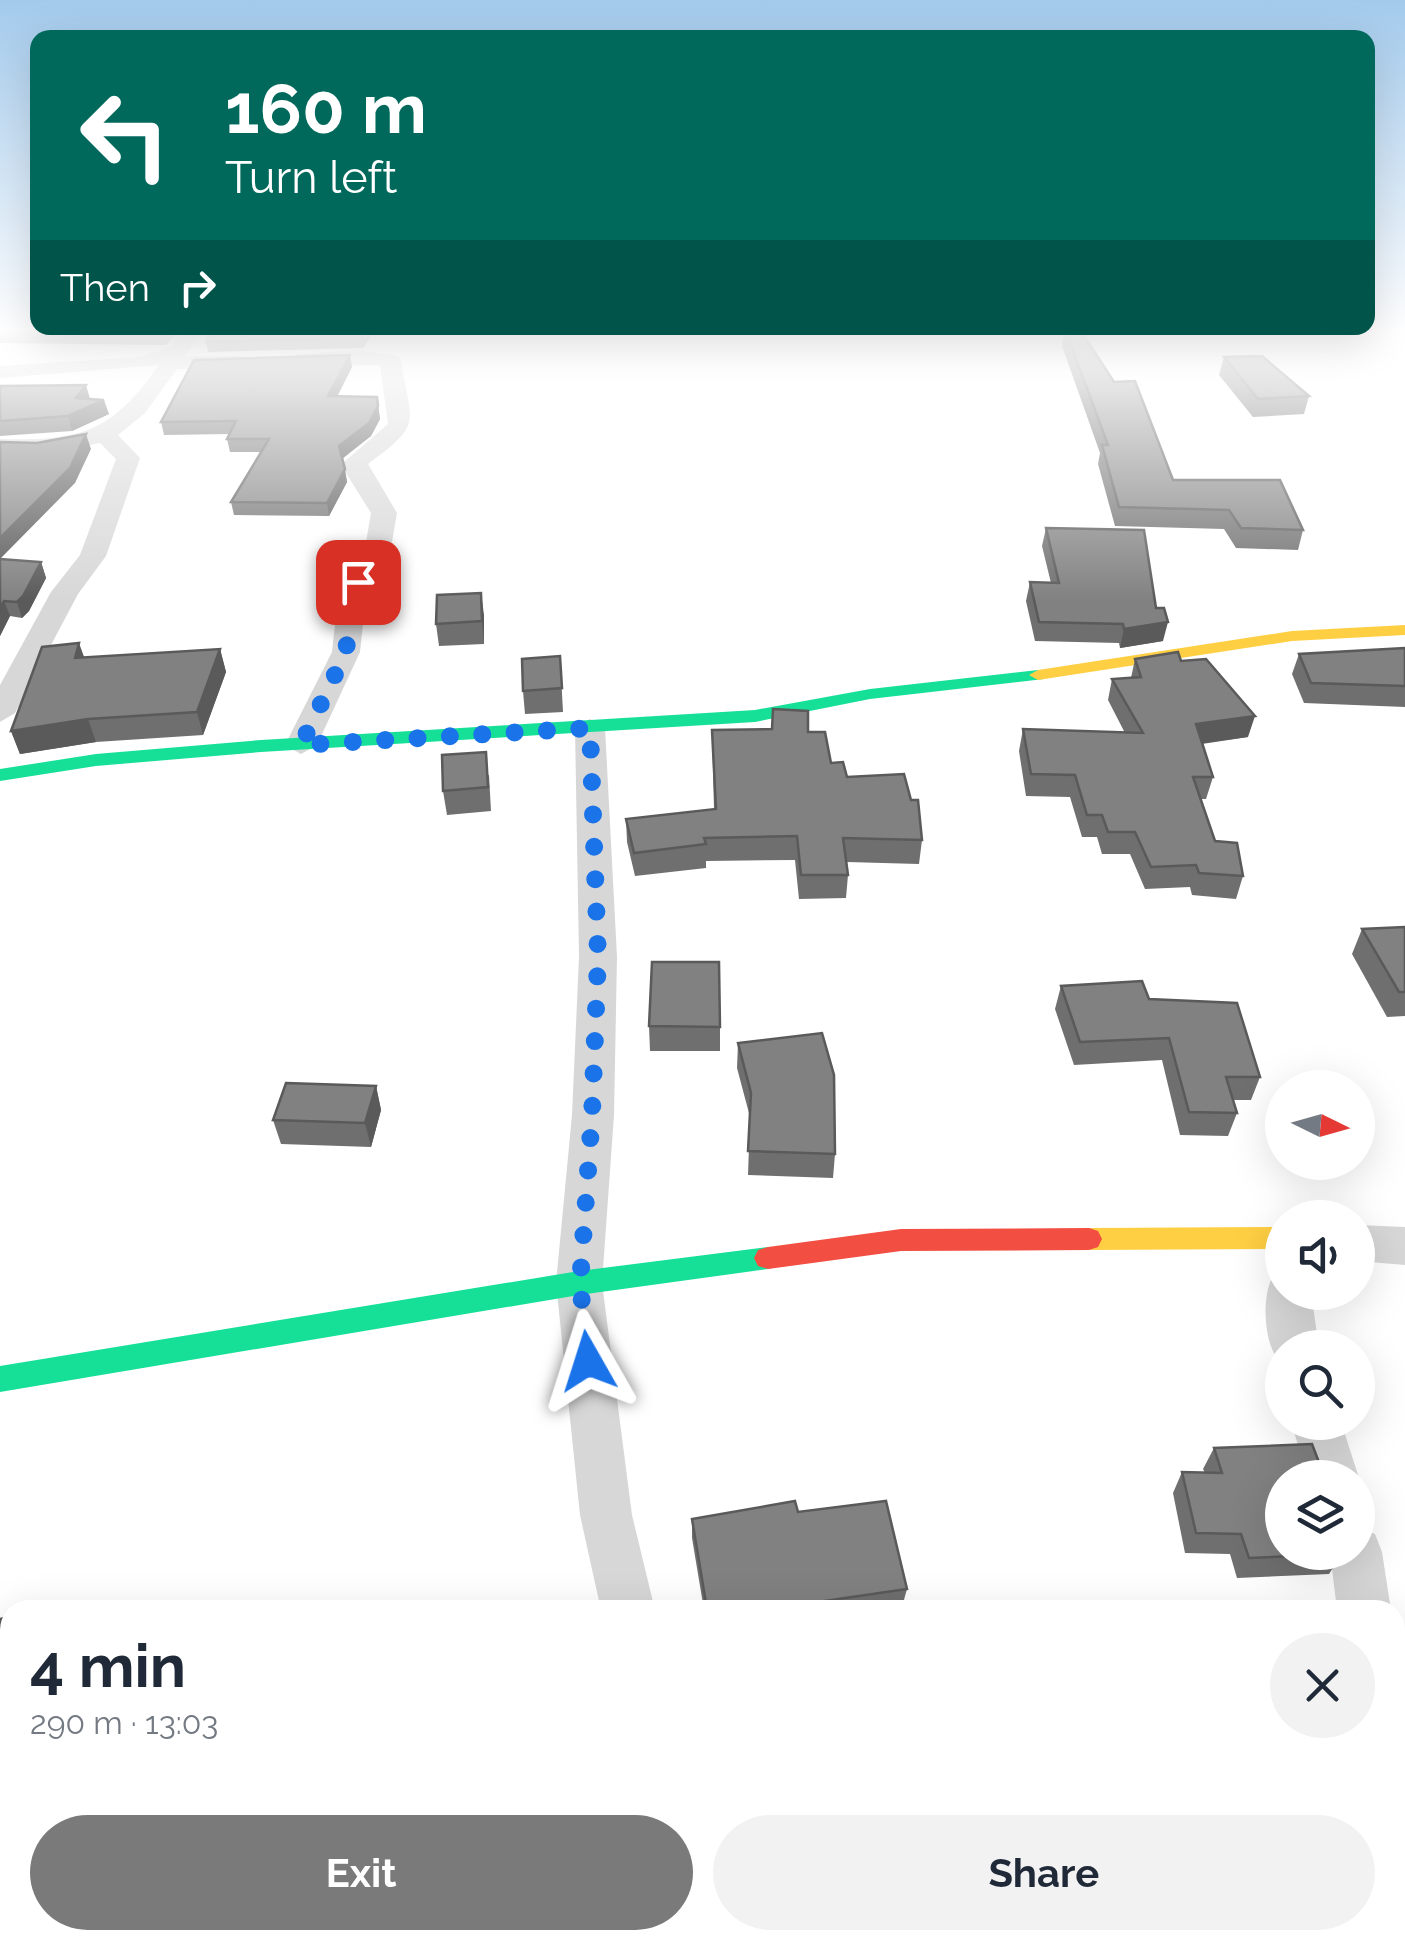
<!DOCTYPE html>
<meta charset="utf-8">
<style>
body{margin:0;font-family:Raleway,sans-serif;background:#f2f2f3;color:#1f2937;height:100vh;display:flex;flex-direction:column;font-size:38px;white-space:nowrap}
*{box-sizing:border-box;margin:0}
p{font-size:32px;color:#747a83}
.icon{flex:none;width:55px;height:55px;fill:none;stroke:currentColor;stroke-width:2;stroke-linecap:round;stroke-linejoin:round}
.map{position:relative;flex:1;overflow:hidden}
.details{position:absolute;left:0px;top:1600px;width:1405px;height:350px;display:flex;flex-direction:column;background:#fff;border-radius:30px 30px 0 0;box-shadow:0 10px 40px #0002}
.details>*{flex:none}
.top-card{position:absolute;left:30px;top:30px;width:1345px;height:305px;border-radius:20px;box-shadow:0 10px 40px #0002;background:#00695c;color:#fff;overflow:hidden}
.needle{width:65px;rotate:95deg}
.fabs{position:absolute;left:1265px;top:1070px;display:grid;gap:20px}
.fabs a{display:grid;place-items:center;width:110px;height:110px;border-radius:50%;background:#fff;box-shadow:0 10px 40px #0002;font-size:50px}
.pin{position:absolute;display:grid;place-items:center;width:85px;height:85px;color:#fff;margin:-42px;border-radius:20px;box-shadow:0 5px 15px #0006}
.me{position:absolute;width:110px;margin:-55px;rotate:354deg;stroke-linejoin:round;filter:drop-shadow(0 0 8px #0008)}
.turn{display:flex;align-items:center;gap:35px;height:210px;padding:0 30px;font-size:45px}
.turn .icon{width:130px;height:130px;stroke-width:2.5}
.turn b{display:block;font-size:70px;line-height:85px}
.then{display:flex;align-items:center;height:95px;padding:0 30px;background:#0003;gap:20px;font-size:38px}
.round{display:grid;place-items:center;flex:none;width:105px;height:105px;border-radius:52px;background:#f2f2f3}
.summary{display:flex;align-items:center;justify-content:space-between;height:170px;padding:0 30px}
h1{font-size:60px;font-weight:700;line-height:75px}
.action{display:flex;gap:20px;margin-top:auto;padding:20px 30px}
.action a{flex:1;height:115px;border-radius:60px;background:#7a7a7a;color:#fff;font-size:40px;font-weight:700;line-height:115px;text-align:center}
.action a+a{background:#f2f2f3;color:#1f2937}
.map>svg:first-child{display:block}
</style>
<div class="map">
<svg width="1405" height="1950" viewBox="0 0 1405 1950">
<rect width="100%" height="100%" fill="#fff"/>
<g fill="none" stroke-linecap="round" stroke-linejoin="round">
<g fill="#d7d7d7" fill-rule="evenodd">
<path d="M184,328h20l-19,28h58l11,6 -11,6 -66,1 -32,44 -27,22 22,23 -34,98 -28,38 -63,119 -15,9v-37l51,-93 29,-37 36,-96 -16,-16 -58,11 -42,-1v-14c81,2 111,-6 159,-74l-159,13v-12l140,-9 31,-10z"/>
<path d="M360,350l37,6 4,4c10,65 23,63 -33,104l29,49 -5,29 -26,54 -6,56 -43,93 -16,9 -16,-9 47,-93 6,-56 28,-54 5,-29 -25,-40 -2,-11 44,-38 -8,-59 -82,1 -11,-6 11,-6z"/>
<path d="M590,719l15,9 12,229 -3,158 -12,168 30,232 23,95h-54l-21,-95 -24,-232 16,-168 7,-158 -4,-229z"/>
<path d="M1358,1225l47,2v38l-47,-4z"/>
<path d="M1282,1274v18h29l8,56h-37v16c-18,-15 -21,-65 -10,-86z"/>
<path d="M1291,1422h50l18,56 -1,4v-4h-50z"/>
<path d="M1358,1527l17,7 7,18 9,58h-54l-7,-58h28z"/>
<path d="M10,1858v62l-10,2v-62z"/>
</g>
<g fill="#16e098" fill-rule="evenodd">
<path d="M1038,670l6,1v8l-174,20 -115,23 -494,30 -165,14 -96,15v-12l96,-15 165,-14 494,-30 115,-21z"/>
<path d="M768,1247l10,3 4,8 -4,8 -10,3 -189,26 -579,97v-26l579,-95z"/>
</g>
<g fill="#ffcf43" fill-rule="evenodd">
<path d="M1405,625v10l-113,6 -254,39 -9,-5 9,-5 254,-39z"/>
<path d="M1282,1227v22l-193,1 -9,-3 -4,-8 4,-8 9,-3z"/>
</g>
<path fill="#f24e42" fill-rule="evenodd" d="M1089,1228l9,3 4,8 -4,8 -9,3 -188,1 -133,18 -10,-3 -4,-8 4,-8 10,-3 133,-18z"/>
</g>
<g fill="#6f6f6f">
<path d="M0,328h179l-13,17 -166,-2z"/>
<path d="M375,328l-12,20 -155,4 -2,-10z"/>
<path d="M1065,329l108,151 130,50 -5,20 -62,-2 -12,-19 -109,-3 -17,-62 2,-11 -38,-107z"/>
<path d="M1224,357l85,39 -5,18 -51,3 -34,-42z"/>
<path d="M352,367l-15,29 40,1 3,22 -9,17 -29,22 5,24 -18,34 -95,-1 -3,-13 30,-50h-31l-3,-13 3,-5 -66,1 -3,-13z"/>
<path d="M0,386l90,13 19,15 -37,17 -72,5z"/>
<path d="M1046,528l110,80 7,33 -43,7 -1,-5 -84,-2 -9,-40 4,-19 21,1 -9,-37z"/>
<path d="M0,559l41,3 5,16 -17,33 -7,7 -12,-2 -10,20z"/>
<path d="M484,615v29l-45,2 -3,-22z"/>
<path d="M1405,648v59l-101,-4 -12,-29 7,-20z"/>
<path d="M220,649l6,23 -23,63 -107,7 -76,12 -9,-23 73,-73z"/>
<path d="M560,656l3,56 -38,2 -2,-23z"/>
<path d="M1135,659l46,2 67,76 -46,7 11,33 -7,22h-5l14,42 28,35 -7,23 -44,-4 -2,-8 -45,2 -15,-35h-28l-5,-17h-15l-12,-40 -44,-1 -7,-45 4,-22 102,4 -17,-33 4,-21 19,-1z"/>
<path d="M712,730l96,2 23,31 91,77 -3,24 -72,-2 1,13 -2,23 -47,1 -4,-39 -89,1v7l-71,8 -8,-34 -1,-23 88,-10z"/>
<path d="M489,775l2,36 -44,4 -4,-24z"/>
<path d="M1405,927v89l-18,1 -35,-63 10,-25z"/>
<path d="M1061,986l88,13 111,78 -9,23h-18l4,13 -9,23 -48,-1 -18,-75 -88,5 -19,-56z"/>
<path d="M649,1026l71,1v24h-70z"/>
<path d="M738,1043l97,111 -2,24 -85,-3 2,-58 -13,-49z"/>
<path d="M376,1086l5,24 -10,37 -90,-3 -8,-24z"/>
<path d="M1214,1448l128,106 -13,20 -92,4 -7,-24 -45,-1 -12,-60 9,-21 23,1 -2,-4z"/>
<path d="M798,1512l109,77 -5,18 -18,3h-180l-12,-72v-19z"/>
<path d="M10,1617v126l-1,3 -9,1v-128z"/>
<path d="M1395,1762h10v148l-10,-1z"/>
<path d="M722,1940h136l2,10h-136z"/>
</g>
<g fill="#5a5a5a">
<path d="M166,328h13l-13,17 -3,-14z"/>
<path d="M368,328h7l-12,20 -1,-10z"/>
<path d="M350,355l2,12 -21,42 -3,-13z"/>
<path d="M86,385l4,14 14,1 5,14 -37,17 -4,-15 8,-18z"/>
<path d="M378,406l2,13 -9,17 -29,23 -3,-13z"/>
<path d="M86,434l5,15 -16,34 -75,76v-21z"/>
<path d="M345,469l2,13 -18,34 -2,-13z"/>
<path d="M41,562l5,16 -17,33 -7,7 -5,-16z"/>
<path d="M481,593l3,22v29l-2,-23z"/>
<path d="M4,601l6,15 -10,20v-28z"/>
<path d="M1168,622l-5,19 -43,7 4,-19z"/>
<path d="M79,643l8,22 -12,-7z"/>
<path d="M220,649l6,23 -23,63 -6,-23z"/>
<path d="M1255,716l-7,21 -58,8 6,-21z"/>
<path d="M88,719l8,23 -76,12 -9,-23z"/>
<path d="M376,1086l5,24 -10,37 -6,-24z"/>
<path d="M10,1646v97l-1,3 -9,-10v-45z"/>
</g>
<g fill="#818181" stroke="#5a5a5a" stroke-width="2.5">
<path d="M0,328h166l-3,3 -163,-1z"/>
<path d="M213,328h155l-6,10 -156,4z"/>
<path d="M1068,328h11l35,54 21,-1 38,99h107l23,50 -62,-2 -12,-18 -110,-3 -17,-62h6l-43,-116z"/>
<path d="M350,355l-22,41 49,1 1,9 -9,17 -30,23 6,23 -18,34 -96,-1 38,-63h-42l9,-18 -75,1 33,-62z"/>
<path d="M1262,356l47,40 -51,3 -34,-42z"/>
<path d="M86,385l-10,13 28,2 -36,16 -68,5v-35z"/>
<path d="M86,434l-16,34 -70,70v-96l37,1z"/>
<path d="M1046,528l98,2 12,78h8l4,14 -44,7 -1,-5 -84,-2 -9,-40 29,1z"/>
<path d="M0,559l41,3 -18,34 -6,6 -13,-1 -4,7z"/>
<path d="M481,593l1,28 -46,3 1,-29z"/>
<path d="M79,643l-4,15 145,-9 -23,63 -109,7 -77,12 31,-84z"/>
<path d="M1405,648v38l-94,-3 -12,-29z"/>
<path d="M1178,652l3,9 25,-2 49,57 -59,8 17,53h-20l22,64 22,2 6,33 -44,-3 -3,-8 -45,2 -16,-35h-27l-6,-17h-15l-12,-40 -44,-1 -8,-45 120,4 -31,-54 29,-2 -6,-18z"/>
<path d="M560,656l2,32 -39,3 -1,-32z"/>
<path d="M773,709l35,2v21h17l6,31 12,-1 4,15 57,-3 7,26h7l4,40 -79,-2 5,37h-47l-4,-39 -93,2 2,6 -72,9 -8,-34 90,-10 -4,-79 60,-1z"/>
<path d="M486,752l2,35 -45,4 -1,-36z"/>
<path d="M1405,927v65h-6l-37,-63z"/>
<path d="M652,962h67l1,65 -71,-1z"/>
<path d="M1142,981l7,18 88,4 23,74h-34l11,36 -48,-1 -20,-74 -89,4 -19,-56z"/>
<path d="M822,1033l12,42 1,79 -87,-3 3,-58 -13,-50z"/>
<path d="M286,1083l90,3 -11,37 -92,-3z"/>
<path d="M1312,1444l13,34h-43v74h60v2l-93,4 -8,-24 -45,-1 -14,-61 40,1 -8,-25z"/>
<path d="M795,1501l3,11 88,-11 21,88 -83,12 1,9h-100l-1,-5 -17,4 -15,-90z"/>
<path d="M10,1617v29l-10,45v-72z"/>
<path d="M1395,1762h10v131l-10,-1z"/>
<path d="M471,1940h190l1,10h-191z"/>
<path d="M727,1940h131l2,10h-131z"/>
</g>
<linearGradient id="sky" x2="0" y2="1"><stop stop-color="#a3caec"/><stop offset="0.55" stop-color="#fff"/><stop offset="1" stop-color="#fff" stop-opacity="0"/></linearGradient>
<rect width="1405" height="601" fill="url(#sky)"/>
<g fill="none" stroke-linecap="round" stroke-linejoin="round">
<path stroke="#1a73e8" stroke-width="18" stroke-dasharray="0 32.4" d="M358,582l-6,14 -6,56 -45,93 289,-17 8,229 -6,158 -12,168 8,78"/>
</g>
</svg>
<div class="fabs">
<a><svg class="needle" viewBox="-14 -14 28 28"><path d="M0-13l5 13h-10z" fill="#e53935"/><path d="M0 13l5-13h-10z" fill="#747a83"/></svg></a>
<a><svg class="icon" aria-label="sound" viewBox="0 0 24 24"><path d="M4 9h4l5-4v14l-5-4H4zM17 9q2 3 0 6"/></svg></a>
<a><svg class="icon" aria-label="search" viewBox="0 0 24 24"><circle cx="10" cy="10" r="6"/><path d="M15 15l6 6"/></svg></a>
<a><svg class="icon" aria-label="layers" viewBox="0 0 24 24"><path d="M12 4l9 5-9 5-9-5zM3 14l9 5 9-5"/></svg></a>
</div>
<div class="pin" style="left:358px;top:582px;background:#d93025"><svg class="icon" aria-label="arrive" viewBox="0 0 24 24"><path d="M6 21V4h12l-3 4 3 4H6"/></svg></div>
<svg class="me" style="left:588px;top:1361px" viewBox="-20 -20 40 40"><path d="M0-17L14 15 0 8-14 15z" fill="#1a73e8" stroke="#fff" stroke-width="4"/></svg>
<div class="top-card">
<div class="turn"><svg class="icon" aria-label="left" viewBox="0 0 24 24"><path d="M17 20v-9H6M10 6l-5 5 5 5"/></svg><div><b>160 m</b>Turn left</div></div>
<div class="then">Then<svg class="icon" aria-label="right" viewBox="0 0 24 24"><path d="M7 20v-9h11M14 6l5 5-5 5"/></svg></div>
</div>
<section class="details">
<div class="summary"><div><h1>4 min</h1><p>290 m · 13:03</p></div><a class="round"><svg class="icon" aria-label="close" viewBox="0 0 24 24"><path d="M6 6l12 12M18 6L6 18"/></svg></a></div>
<div class="action"><a>Exit</a><a>Share</a></div>
</section>
</div>
